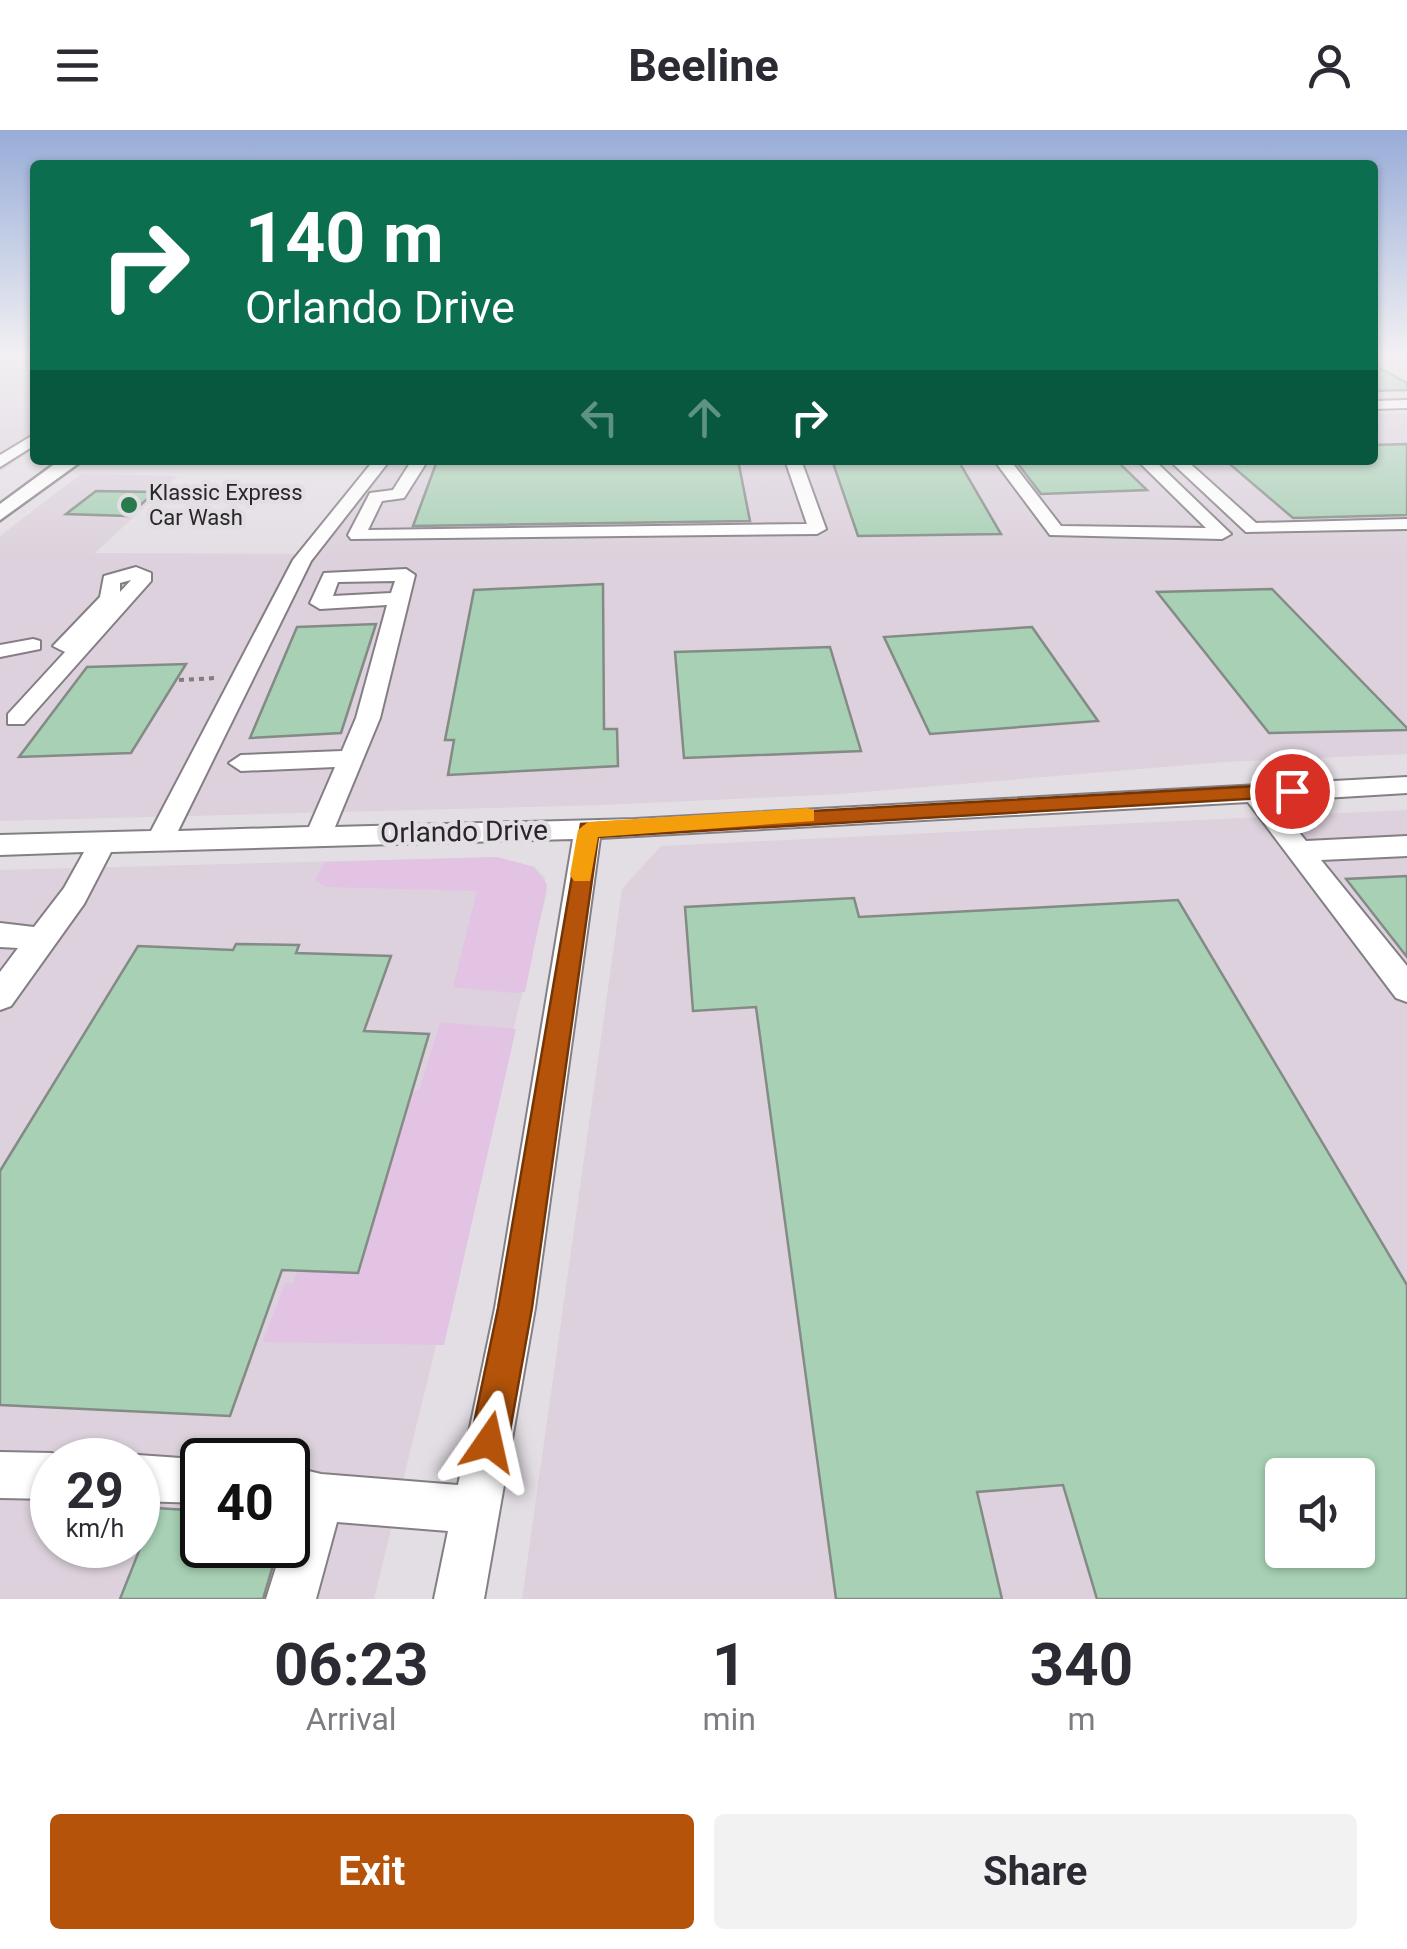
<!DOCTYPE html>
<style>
body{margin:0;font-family:Roboto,sans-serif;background:#f2f2f3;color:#2b2b33;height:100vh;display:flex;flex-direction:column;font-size:38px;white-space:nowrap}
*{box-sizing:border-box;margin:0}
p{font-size:32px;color:#7c7c81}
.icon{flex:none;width:55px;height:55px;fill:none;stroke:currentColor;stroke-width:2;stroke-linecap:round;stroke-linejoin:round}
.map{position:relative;height:1469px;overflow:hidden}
.side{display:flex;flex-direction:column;background:#fff;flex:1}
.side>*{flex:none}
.hud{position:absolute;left:30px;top:30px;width:1348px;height:305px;border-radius:10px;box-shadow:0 2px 8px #0004;background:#0b6e4f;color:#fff;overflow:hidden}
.controls{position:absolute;left:1265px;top:1328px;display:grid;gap:20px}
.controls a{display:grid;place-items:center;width:110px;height:110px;border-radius:10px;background:#fff;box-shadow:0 2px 8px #0004;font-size:50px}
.speed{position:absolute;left:30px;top:1308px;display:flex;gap:20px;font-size:50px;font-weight:700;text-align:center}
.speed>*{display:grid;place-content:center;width:130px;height:130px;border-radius:50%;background:#fff;box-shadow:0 2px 8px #0004;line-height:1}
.speed small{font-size:25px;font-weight:400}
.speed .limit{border:5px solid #111;border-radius:15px;background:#fff;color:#111}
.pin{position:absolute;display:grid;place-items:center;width:85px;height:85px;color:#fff;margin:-42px;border:5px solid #fff;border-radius:50%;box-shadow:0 2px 10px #0007}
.me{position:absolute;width:110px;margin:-55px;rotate:11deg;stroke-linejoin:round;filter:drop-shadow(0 0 8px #0008)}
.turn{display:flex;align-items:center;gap:35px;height:210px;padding:0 50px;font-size:45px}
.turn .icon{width:130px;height:130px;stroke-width:2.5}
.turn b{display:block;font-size:70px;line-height:85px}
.lanes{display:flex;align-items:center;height:95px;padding:0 50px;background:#0003;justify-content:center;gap:50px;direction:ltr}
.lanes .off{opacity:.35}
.eta{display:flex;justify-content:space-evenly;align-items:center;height:170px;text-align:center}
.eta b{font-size:60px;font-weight:700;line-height:70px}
.cta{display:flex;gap:20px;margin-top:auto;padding:20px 50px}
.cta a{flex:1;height:115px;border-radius:10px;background:#b45309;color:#fff;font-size:40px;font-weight:700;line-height:115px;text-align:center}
.cta a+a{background:#f2f2f3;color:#2b2b33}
header{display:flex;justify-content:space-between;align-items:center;height:130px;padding:0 50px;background:#fff;font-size:45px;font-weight:700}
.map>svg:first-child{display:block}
</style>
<header><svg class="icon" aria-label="menu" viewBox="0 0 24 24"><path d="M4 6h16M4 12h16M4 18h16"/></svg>Beeline<svg class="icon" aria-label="person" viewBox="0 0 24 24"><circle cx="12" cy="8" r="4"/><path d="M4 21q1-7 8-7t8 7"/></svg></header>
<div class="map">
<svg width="1407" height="1469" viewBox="0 0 1407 1469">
<rect width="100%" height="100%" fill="#e3dee4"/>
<g fill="#dcd1dc" fill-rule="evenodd">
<path d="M0,225h35v93l-35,24z"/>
<path d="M1407,283v341l-183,8 -384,32 -236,11 -604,16v-285l81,-62 97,2 -83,77 221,1 76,-94h980l1,-46z"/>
<path d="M1407,680v789h-885l100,-710 39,-43zM1282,1345h76v75h-76z"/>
<path d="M497,727l37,10 11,11 2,14 -173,707h-374v-729zM52,1330h86v85h-86zM202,1330h86v85h-86z"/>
</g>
<g fill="#e2c3e4">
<path d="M497,727l37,10 13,18 -22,107 -10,1 -62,-6 24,-96 -151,-4 -11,-7 10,-18z"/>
<path d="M440,892l76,7 -72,316 -181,-3 22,-59h8l12,-35 59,2 49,-157 7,-5z"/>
</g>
<g fill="#a7d0b4" stroke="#848b86" stroke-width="2.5" fill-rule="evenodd">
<path d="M1372,234l35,19v7l-35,1z"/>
<path d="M1407,314v71l-114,3 -68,-58h147v-15z"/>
<path d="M466,330h272l12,61 -337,5 24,-65z"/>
<path d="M832,330h126l43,74 -143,2z"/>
<path d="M1015,330h101l31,30 -106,4z"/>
<path d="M96,361l59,1 -27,24 -62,-2z"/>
<path d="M603,454l1,145h13l1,37 -170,9 6,-35h-9l29,-150z"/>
<path d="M1272,459l135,139v2l-138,3 -112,-141z"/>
<path d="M376,494l-35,109 -91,5 47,-111z"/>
<path d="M1032,497l66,94 -168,13 -46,-97z"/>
<path d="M830,517l31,104 -177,7 -9,-106z"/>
<path d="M186,534l-55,89 -112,4 68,-90z"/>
<path d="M1407,746v81l-61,-78z"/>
<path d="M854,768l5,19 319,-17 229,385v314h-310l-34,-114 -86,7 25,107h-166l-80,-592 -63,4 -8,-104zM1282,1345h76v75h-76z"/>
<path d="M236,814l63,1 -3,8 95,3 -27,75 65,3 -71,239 -76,-3 -52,146 -230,-11v-234l138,-225 95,4z"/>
<path d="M156,1378l46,3v34h77l-16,54h-143z"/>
</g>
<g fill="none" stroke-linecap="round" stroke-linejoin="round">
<defs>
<g id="minor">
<path d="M1407,270v8l-35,1v-8z"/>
<path d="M35,304v11l-35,22v-12z"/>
<path d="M374,330h16l-79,101 -133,270 131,-4 26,-60 -94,4 -12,-8 12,-8 101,-4 14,-33 31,-113 -67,4 -10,-6 14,-30 82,-4 9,6 -35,143 -45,109 300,-8 772,-42v16l-133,8 32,40 101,-5v20l-86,4 86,106v36l-11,-4 -148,-196 -648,36 -65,470 -51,291h-50l14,-68 -111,-9 -21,77h-50l17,-54h5l5,-32 -5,-1v-46l33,8 137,11 37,-177 78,-469 -462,13 -27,52 -73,102 -11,4v-38l18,-24 -18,-1v-24l34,4 30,-39 20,-36 -84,3v-20l151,-4 142,-271zM395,451l-4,12 -58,3 5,-14z"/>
<path d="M412,330h16l-24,38 -22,3 -14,29 439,-6 -22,-64h16l25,69 -9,5 -466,5 -3,-4 22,-42 23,-3z"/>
<path d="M994,330h16l51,66 145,2 -69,-68h17l77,74 -9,5 -172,-4z"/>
<path d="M1169,330h17l70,63 151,-4v10l-161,3z"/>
<path d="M136,437l15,6v8l-127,143h-16v-10l57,-62 -12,-6 47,-49 4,-21zM131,450l-11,12v-9z"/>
<path d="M33,509l7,2v8l-40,8v-12z"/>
<path d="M0,1322l52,1 16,7h-16v39l-52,-1z"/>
<path d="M138,1325l71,5h-7v43l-64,-2v-41h-12z"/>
</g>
<path id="major" d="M60,330h23l-83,60v-16z"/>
</defs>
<use href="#minor" stroke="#847f84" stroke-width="4"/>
<use href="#major" stroke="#847f84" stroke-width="5"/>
<path stroke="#817d81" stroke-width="4" stroke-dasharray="5 5" stroke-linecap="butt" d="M179,550l37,-2"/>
<use href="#minor" fill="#fff" fill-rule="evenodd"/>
<use href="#major" fill="#fff" fill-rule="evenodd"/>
</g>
<linearGradient id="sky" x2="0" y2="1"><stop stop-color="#97acd8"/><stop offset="0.52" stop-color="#f2f0f3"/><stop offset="1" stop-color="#f2f0f3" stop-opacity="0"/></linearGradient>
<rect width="1407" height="430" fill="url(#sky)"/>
<path fill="#b45309" stroke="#753606" stroke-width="2.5" d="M1292,654l10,7 -3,5 -701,41 -66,471 -24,134 -6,13 -13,6 -13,-6 -6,-13 28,-134 83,-484z"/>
<path fill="#f59e0b" d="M807,678l7,2v11l-216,16 -8,44h-16l-4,-6 8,-45 10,-8z"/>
<circle fill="#277b4d" stroke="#e3dee4" stroke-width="4" cx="129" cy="375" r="10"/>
<g text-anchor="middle" stroke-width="9" stroke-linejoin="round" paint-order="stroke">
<g font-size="22" fill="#282628" stroke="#e3dee4" text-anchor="start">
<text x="149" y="370">Klassic Express<tspan x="149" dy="25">Car Wash</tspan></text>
</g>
<g font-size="28" fill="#282628" stroke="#e3dee4">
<text transform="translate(464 701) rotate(-1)" y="10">Orlando Drive</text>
</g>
</g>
</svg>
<div class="controls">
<a><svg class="icon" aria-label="sound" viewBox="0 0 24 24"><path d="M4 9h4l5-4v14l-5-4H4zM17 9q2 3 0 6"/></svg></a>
</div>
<div class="speed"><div>29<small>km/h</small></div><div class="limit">40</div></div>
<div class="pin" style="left:1292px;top:661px;background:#d93025"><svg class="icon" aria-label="arrive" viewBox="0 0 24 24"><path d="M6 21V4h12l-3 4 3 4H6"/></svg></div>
<svg class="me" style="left:489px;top:1312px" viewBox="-20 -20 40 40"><path d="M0-17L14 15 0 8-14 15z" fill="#b45309" stroke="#fff" stroke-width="4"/></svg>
<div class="hud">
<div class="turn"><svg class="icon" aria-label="right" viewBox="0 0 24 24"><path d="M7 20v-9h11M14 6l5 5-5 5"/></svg><div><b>140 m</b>Orlando Drive</div></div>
<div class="lanes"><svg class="icon off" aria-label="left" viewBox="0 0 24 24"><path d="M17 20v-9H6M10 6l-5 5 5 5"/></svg><svg class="icon off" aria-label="ahead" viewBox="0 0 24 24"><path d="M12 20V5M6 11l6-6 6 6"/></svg><svg class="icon" aria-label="right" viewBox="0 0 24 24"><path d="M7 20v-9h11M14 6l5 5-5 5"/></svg></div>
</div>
</div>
<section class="side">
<div class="eta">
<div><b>06:23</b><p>Arrival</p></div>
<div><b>1</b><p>min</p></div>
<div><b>340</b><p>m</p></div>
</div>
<div class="cta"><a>Exit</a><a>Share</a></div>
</section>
